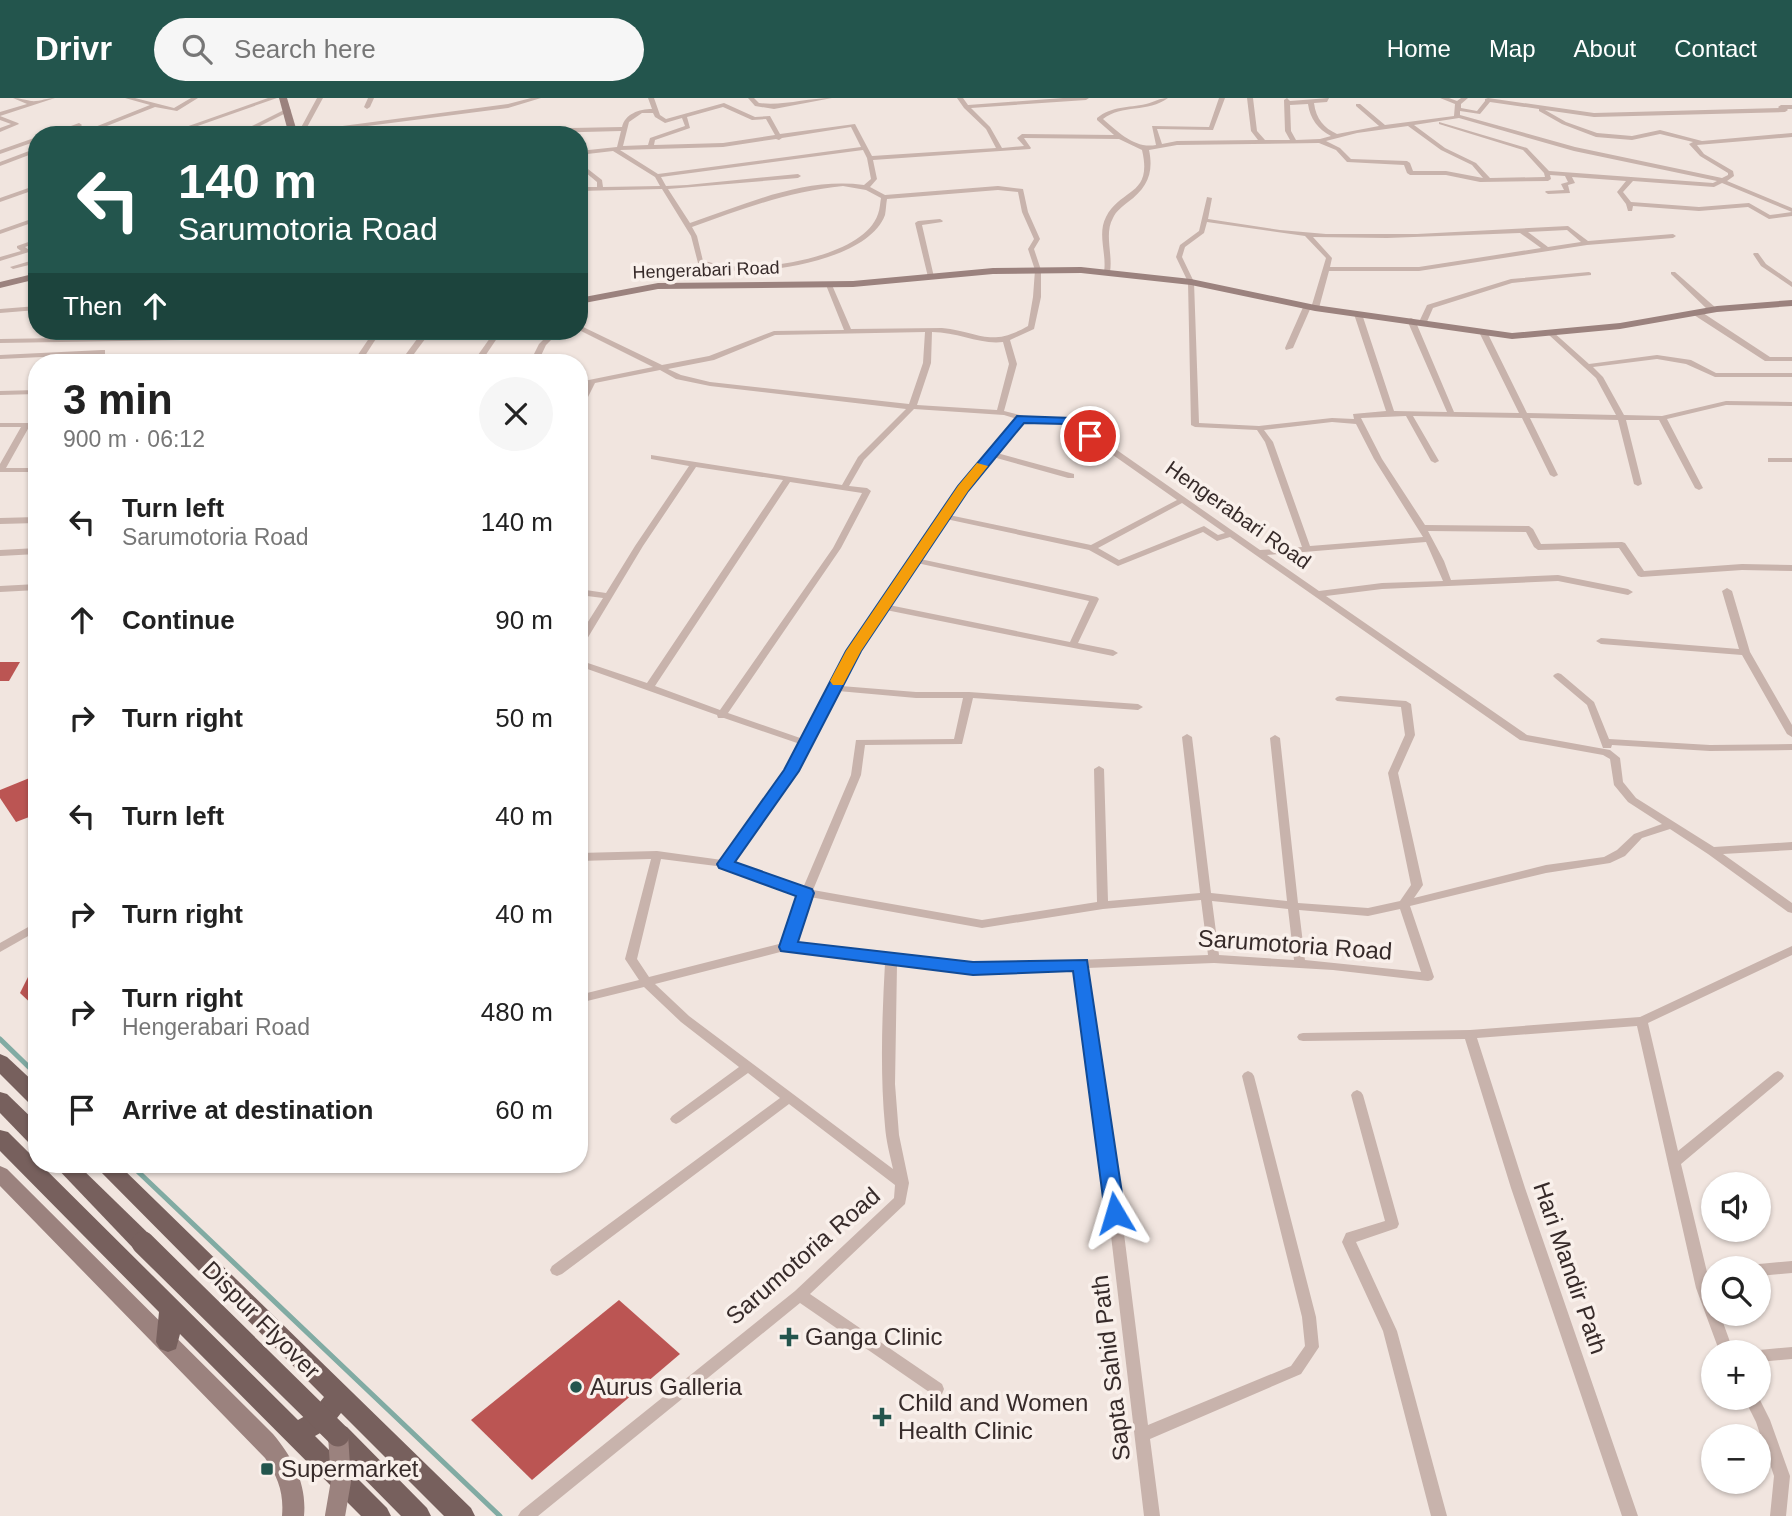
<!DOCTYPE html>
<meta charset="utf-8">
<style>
body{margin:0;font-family:Arial,sans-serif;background:#f6f6f6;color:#222;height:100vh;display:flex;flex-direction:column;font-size:26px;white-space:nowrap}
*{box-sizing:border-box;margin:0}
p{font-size:23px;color:#767676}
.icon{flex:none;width:38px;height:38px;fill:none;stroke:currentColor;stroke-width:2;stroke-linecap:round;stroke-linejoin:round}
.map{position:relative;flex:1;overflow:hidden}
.sheet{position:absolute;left:28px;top:256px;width:560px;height:819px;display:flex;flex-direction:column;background:#fff;border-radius:28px;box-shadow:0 2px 5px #0004}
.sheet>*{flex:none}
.guide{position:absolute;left:28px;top:28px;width:560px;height:214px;border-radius:28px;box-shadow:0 2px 5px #0004;background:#23554d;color:#fff;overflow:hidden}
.fabs{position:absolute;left:1701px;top:1074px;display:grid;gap:14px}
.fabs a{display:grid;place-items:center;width:70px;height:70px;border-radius:50%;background:#fff;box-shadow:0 2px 5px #0004;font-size:35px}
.pin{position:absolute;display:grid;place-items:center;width:60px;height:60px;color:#fff;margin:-30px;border:4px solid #fff;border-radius:50%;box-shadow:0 2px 7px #0007}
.me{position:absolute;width:77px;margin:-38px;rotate:353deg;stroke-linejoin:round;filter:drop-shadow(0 0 5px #0008)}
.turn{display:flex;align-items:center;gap:24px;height:147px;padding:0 35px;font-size:32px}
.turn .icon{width:91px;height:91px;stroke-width:2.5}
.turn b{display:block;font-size:49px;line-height:60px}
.then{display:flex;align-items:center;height:66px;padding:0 35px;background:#0003;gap:14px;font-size:26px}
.round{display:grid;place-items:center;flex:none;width:74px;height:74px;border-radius:37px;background:#f6f6f6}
.head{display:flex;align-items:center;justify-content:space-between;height:119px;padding:0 35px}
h1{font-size:42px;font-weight:800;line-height:52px}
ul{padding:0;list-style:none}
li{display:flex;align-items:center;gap:21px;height:98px;padding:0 35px}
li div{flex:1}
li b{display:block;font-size:26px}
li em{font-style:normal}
header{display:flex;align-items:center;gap:42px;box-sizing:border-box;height:98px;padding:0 35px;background:#23554d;color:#fff}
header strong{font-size:33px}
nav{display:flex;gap:38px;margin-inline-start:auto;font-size:24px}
.search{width:490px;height:63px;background:#f6f6f6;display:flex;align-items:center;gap:18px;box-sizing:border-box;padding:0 24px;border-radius:38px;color:#767676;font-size:26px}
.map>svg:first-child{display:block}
</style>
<header>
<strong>Drivr</strong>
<div class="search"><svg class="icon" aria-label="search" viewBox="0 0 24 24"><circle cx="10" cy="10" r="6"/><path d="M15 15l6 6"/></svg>Search here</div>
<nav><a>Home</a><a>Map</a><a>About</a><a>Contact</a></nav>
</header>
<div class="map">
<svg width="1792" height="1418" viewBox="0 0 1792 1418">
<rect width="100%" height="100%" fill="#f1e5df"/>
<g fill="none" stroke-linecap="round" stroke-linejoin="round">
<g stroke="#81aba3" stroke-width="5">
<path d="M0,941l37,36"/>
<path d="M130,1066l370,352"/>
</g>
</g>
<g fill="#bb5553">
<path d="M0,564h20l-11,19h-9z"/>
<path d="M32,679l5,7v30l-21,8 -16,-24v-8z"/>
<path d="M37,874v37l-17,-16 8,-16z"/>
<path d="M619,1202l61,54 -148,126 -61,-60z"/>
</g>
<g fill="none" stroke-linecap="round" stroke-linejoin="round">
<g fill="#c8b3ac" fill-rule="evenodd">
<path d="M13,0c7,0 12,2 18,3 7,1 16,-3 24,-3l-55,18v-4l27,-8z"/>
<path d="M125,0h10l39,10 17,-10h7l-21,13 -22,-4 -71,28h-9l75,-30z"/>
<path d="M268,0h9l-105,37h-9z"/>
<path d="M317,0h6l-18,33 203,-27 23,-6h10l-33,10 -211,27z"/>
<path d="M368,0h6l-4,9 -3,2 -3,-2z"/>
<path d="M648,0h6l6,17 6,4 58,-16 31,14 15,-1 10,18 75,-10 17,32 124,-8 -10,-19 -22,-21 -7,-10h6l5,7 95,-7h26l-3,2 -115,8 19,19 12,21 22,-2 -7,-8 5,-4 92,1 -17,-15v-2c15,-12 31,-10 49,-14 8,-2 14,-6 22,-6 -20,15 -46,6 -65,21 15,13 32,30 53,26l-4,-19 57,1 10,-29h6l-12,32 -56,-1 5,15 15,-3 81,-1 -7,-9 -4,-33h6l4,33 8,9h25l-5,-9 -1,-31 3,-2 3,3 39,-3 -2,4 -13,1c2,16 10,25 23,31l42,-8 -23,-20v-2h4l25,21 69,-9 1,-12 -15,-6h9l8,3 4,-3h7l-7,6v4l16,3 8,-10v-2l3,-1 106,15 185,-5 -1,-1 3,-2h11v4h-5l1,1 -3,2 -191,5 -49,-7 21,12 31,11 35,3 28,-6 42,11 90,-8v4l-95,8 7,9 29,17 1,5 -7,5 65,27v4l-70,-29 -8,4 -81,-6 -10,11 8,10 68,5 50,-4 21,12 22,-3v4l-23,3 -21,-12 -49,4 -66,-5 -1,5h-4l-2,-7 -9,-12 9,-11 -54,-4 3,6 -7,2 2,8 -22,1 -3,-2 1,-1 18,-1 -3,-6 7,-2 -3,-6 -15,-1 1,4 -3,2 -68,1 -34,-7h-36l-3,-2 -3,-8 -57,-3 -11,-12 -17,-7 -142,2 -28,5c5,23 -2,38 -21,52 -5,4 -12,9 -15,16 -9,16 0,36 -3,54l-3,2 -3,-2c3,-18 -7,-38 2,-55 15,-29 47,-21 36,-67l-23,-11 -95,-1 7,10 -1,1 -157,11 4,19 -7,8 15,8 113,-9 25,3 5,23 12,27 -6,10 7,21v27l-7,32 -24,11 7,24 -13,47 35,9 32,-2 189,132 42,-3 -37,-105 -8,-12 -62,-3 -4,-2 -3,-143 -12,-25 4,-12 19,-14 8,-34 5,1 -4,21 72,11 46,4h91l151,-8 20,15 85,-7 3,2 -3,2 -86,7 -168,26h-90l-10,37 -4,2 -4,-2 15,-50 -21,-22 -98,-14 -3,11 -19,14 -3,10 12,25 5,141 60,3 73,-8 22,1 -1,-5 33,-3 -32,-97 4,-2 4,2 32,97 53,1 -40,-92 4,-2 4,2 39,92 65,1 -39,-79 4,-2 4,2 39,79 89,2 -20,-37 -47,-43 -1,-2 4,-2 37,33 68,-9 34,5 25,13h76v4h-77l-29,-13 -29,-5 -64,8 10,10 21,38 38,1 64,-15 66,1v4l-66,-1 -59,14 36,69 -4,2 -4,-2 -36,-68h-33l16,64 -4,2 -4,-2 -16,-64 -88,-2 28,57 -4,2 -4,-2 -28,-57 -109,-2 26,45 -4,2 -4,-2 -25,-45 -45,2 21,41 43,66 104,1 4,3 8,15 81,-2 3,1 19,28 98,-7 50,1v6l-50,-1 -101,7 -3,-1 -19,-28 -81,2 -4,-3 -8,-15 -98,-1 16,30 7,19 107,-5 70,14 5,3 -5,3 -70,-14 -176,8 -56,7 201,139 83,15 10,8 3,24 13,16 78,49 78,-5v8l-69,4 69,49v10l-4,-1 -80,-58 -38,-25 -28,9 -17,18 -15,7 -64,10 -136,33 24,71 -2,3 -4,1 -95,-11 -119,-7 -127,5 17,106 44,351 143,-59 14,-20 -3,-29 -60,-241 2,-3 4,-2 4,2 2,3 62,241 3,30 -18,27 -151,65 10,77h-16l-52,-442 -16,-106 -103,4 -76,-7 -2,119 4,51 10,48 -4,21 -95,90 132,90 2,5 -2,5 -5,1 -5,-1 -132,-91 -262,213h-20l3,-5 274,-220 99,-93 1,-13 -106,-81 -227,170 -5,2 -5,-2 -2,-4 2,-4 228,-168 -32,-25 -68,49 -4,2 -4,-2 -2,-3 2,-3 67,-49 -58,-45 -37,-35 -65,16v-8l60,-15 -14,-21 26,-100 -72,2v-8l78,-2 65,9 64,-90 14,-26 -76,-26h-6l-1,-3 -138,-49v-6l68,23 136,-203 -87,-13 -53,79 -59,98 -5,3v-11l24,-38 -24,-3v-6l27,4 29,-47 54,-80 -38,-7v-4l191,30 16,-28 48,-48 -196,-23 -34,-7 -16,-9 -65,13 -12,24 -4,2v-10l8,-14 -8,1v-4l74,-15 -74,-37v-5l83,40 47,-9 65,-25 70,-1 -18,-45 3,-2 3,2 19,44 91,-1c38,4 48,20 86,-2l5,-29 2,-27 -7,-21 6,-10 -12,-27 -4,-20 -20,-2 -111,9c-1,5 -1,11 -2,16 -15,41 -101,56 -139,56 -17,0 -33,-3 -48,-8l-7,-27 -29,-47 -83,2v-4h18v-5l-18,-15v-5l23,18 1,7 57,-1 -5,-9 -42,-26 -34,4v-4l38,-4 4,-16 -157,4 5,-5 153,-3c3,-13 17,-18 30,-18zM1490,4l49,7v2l23,13 34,13 36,3 28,-6 33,8 -4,2 11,12 28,17v2l-6,3 -147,-31 -115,-32v-4l20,3zM1308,6c2,15 10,25 23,32l-11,3 -24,1 -5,-9 -1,-26zM723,9l29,13 14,-1 9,16 -52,8 -69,2 1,-5 35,-12 -3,-11zM642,15h11l2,4 10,6 17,-5 3,8 -35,12 -2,7 -25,1 6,-24zM1459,20l115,33 143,30 -4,2 -164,-12 -22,-23 -88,-26v2l84,26 21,23 1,4 -55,1 -14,-15 -31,-15 -31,-23zM1408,28l33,24 31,15 11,13 -37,-7h-33l-3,-8 -3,-2 -56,-2 -11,-11 -14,-7 31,-8zM851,29l10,20 -203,27 -38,-24 103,-3 53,-8 3,1 3,-2zM863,52l4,8 4,21 -7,6c-60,-8 -118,19 -174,38l-22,-34 130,-11 3,-2 -3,-2 -111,11 -21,1 -5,-9zM843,88l23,4 15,8c-1,5 -1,11 -3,16 -13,39 -96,53 -132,53 -14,0 -29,-3 -43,-6l-6,-25 -5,-9c50,-18 98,-36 151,-41zM1567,132l14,12 -33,5 -20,-15zM1520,135l21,15 -122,19h-89l2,-9 -19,-21 74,1zM925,234l-2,31 -14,41 -199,-22 -29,-7 -13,-6 46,-9 61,-25zM932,234c26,0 49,13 71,10l6,22 -12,46 -80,-5 14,-42zM914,311l90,6 13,4 -57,67 -50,74 -61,91 -46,88 -75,-26 113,-165 30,-57 -4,-3 -18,-2 15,-26zM1024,322l15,4 27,-2 111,78 -86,45 -142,-30 17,-25 27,-33 75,21h6v-4l-77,-21zM1332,324l24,2 18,35 49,78 -113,9 -37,-104 -9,-12zM790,384l72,11 -29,55 -113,162 -65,-24zM1182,405l43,30 -7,2 -14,-9 -85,34 -21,-12zM946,421l143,31 29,16 85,-34 14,9 13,-4 290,203 83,15 7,4 4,26 14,17 34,22 -28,10 -17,16 -13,7 -58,8 -132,33 9,-13 -25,-112 17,-38 -4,-31 -5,-3 -66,-5 -3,1 -2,2 2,2 64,6 4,28 -17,38 23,112 -11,16 -32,7 -70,-5 -18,-165 -5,-3 -5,3 17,163 -76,-8 -19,-156 -5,-3 -5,3 18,156 -92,8 -4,-132 -5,-3 -5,3 3,133 -115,18 -169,-30 48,-115 4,-30 97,-1 11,-46 165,12 5,-3 -5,-3 -169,-12h-53l-75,-6 18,-35 27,-41 227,46 5,-3 -5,-3 -35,-7 21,-44 -2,-2 -177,-38zM1426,444l17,39 -61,2 -63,8 -52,-36zM917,465l172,38 -19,41 -181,-37zM838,593l78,7h47l-9,41 -98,1 -5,35 -48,113 -71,-26 64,-91zM661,761l63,8 76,28 -17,48 -134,34 -12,-18zM810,799l172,31 121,-19 98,-9 7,55 -235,9 -82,-8 -96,-13zM1212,803l76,8 6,51 -75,-5zM1400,811l21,63 -116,-12 -6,-50 69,6zM788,852l97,13c-3,54 -5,110 0,163 1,15 5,29 8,43l-204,-153 -34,-32z"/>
<path d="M748,0h6l5,5c24,3 48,-5 73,-5l-58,11 -19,-3z"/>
<path d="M288,10l3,2 -1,1 -48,24h-8z"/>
<path d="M0,18l18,7 1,1 -19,8v-4l11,-4 -11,-4z"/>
<path d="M79,25l3,2 -1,1 -25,9h-9z"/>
<path d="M37,39v4l-37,13v-4z"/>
<path d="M37,50v4l-37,14v-4z"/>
<path d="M37,87v4l-37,13v-4z"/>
<path d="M37,119v4l-37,13v-4z"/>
<path d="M940,121l3,2 -1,1 -20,3 12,52 -3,2 -3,-2 -13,-54 3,-2z"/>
<path d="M37,141v4l-12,4 4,3v2l-29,9v-4l21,-6 -4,-3v-2z"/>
<path d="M1754,155h4l8,11 26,18v5l-31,-21 -8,-12z"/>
<path d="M37,161v4l-24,6 -3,-2z"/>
<path d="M1589,174l2,1v2l-79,8 -79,25 -7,16 -7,-2 8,-17 84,-26z"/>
<path d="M1671,174h4l41,36v4h-6l-39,-38z"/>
<path d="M1304,207l7,2 -18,41 -7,2 -1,-2z"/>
<path d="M37,208v4l-37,3v-4z"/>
<path d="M1694,213h6l70,46h22v4h-27l-71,-46z"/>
<path d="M374,233h7l-20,31h-8z"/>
<path d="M423,233h8l-23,31h-8z"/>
<path d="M495,233h7l-21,31h-8z"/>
<path d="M552,233h8l-14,14 -8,17h-8l9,-18z"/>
<path d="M295,236l4,2 -1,2 -298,5v-4z"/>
<path d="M102,252h3v4l-105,5v-4z"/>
<path d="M37,292v4l-37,1v-4z"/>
<path d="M0,325h37v4h-8l-23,41h31v4h-37v-8l21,-37h-21z"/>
<rect x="1768" y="360" width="24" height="4"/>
<path d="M37,419v6l-37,1v-6z"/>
<path d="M37,450v6l-37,2v-6z"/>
<path d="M37,486v6l-37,2v-6z"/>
<path d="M1727,490l5,3 18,61 42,73v12l-5,-3 -45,-79 -141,-11 -5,-3 5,-3 138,11 -17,-58z"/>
<path d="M1558,575l3,1 33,28 15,37 101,6 82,-1v6l-82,1 -98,-6 -1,3h-8l-16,-43 -32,-27 -2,-2 2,-2z"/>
<path d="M37,824v9l-37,21v-9z"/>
<path d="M1792,848v9l-144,68 30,128 96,-78 4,-2 4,2 2,3 -2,3 -101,85 32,133v17h7l14,39h-14l-24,-65 -59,-262 -160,12 48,150 113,328h-16l-111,-328 -46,-149 -162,2 -4,-1 -2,-3 2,-3 4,-1 167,-3 170,-13z"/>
<path d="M1357,992l4,2 2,3 36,129 -2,4 -41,14 41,89 50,185h-16l-48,-185 -41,-89 4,-9 39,-12 -34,-126 2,-3z"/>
<path d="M1792,1163v12l-33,3v-7h-6l1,-3 5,-2z"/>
<path d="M1792,1249v12l-33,3v-9h-6l6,-3z"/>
<path d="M1744,1300h15l11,22 20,56 -4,40h-16l4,-40 -18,-54z"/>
</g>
<g fill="#9b827e" fill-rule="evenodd">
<path d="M279,0h8l11,37h-9z"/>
<path d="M1081,169l110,12 124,26 197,28 108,-10 97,-17 75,-6v6l-75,6 -97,17 -108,10 -197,-28 -124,-26 -110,-12 -88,1 -140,13 -195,2 -79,15v-6l79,-15 195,-2 140,-13z"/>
<path d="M37,175v6l-37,9v-6z"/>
<path d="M0,1068l7,3 266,265c20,24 34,50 31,82h-22c2,-23 -4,-39 -17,-58l-265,-272z"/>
</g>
<g fill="#77605d" fill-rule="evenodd">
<path d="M0,956l7,3 30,28v21l-7,-2 -30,-30z"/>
<path d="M0,994l7,2 30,29v22l-8,-2 -29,-30z"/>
<path d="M0,1032l8,2 290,288 14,-8 12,-15 -231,-233h25l353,344 4,8h-31l-103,-103 -11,14 8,-3 9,3 80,81 4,8h-30l-72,-73 -3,-8 3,-7 -14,8 72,72 4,8h-30l-181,-182 -4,15 -8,3 -8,-3 -4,-7 3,-30 -159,-161z"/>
<path d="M53,1066h24l74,72 3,7 -3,7 -8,2 -8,-2z"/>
</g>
<path stroke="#9b827e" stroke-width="20" d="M335,1418l6,-35 -3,-46"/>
<path stroke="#77605d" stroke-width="23" d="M143,1145l195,192"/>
</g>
<path fill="#1a73e8" stroke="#114b97" stroke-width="2" d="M1017,318l55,2 24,18 -10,3 -21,-15 -41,-1 -56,68 -107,160 -62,120 -64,91 77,27 2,4 -16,49 175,20 114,-2 38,253 -3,6h-14l-3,-6 -32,-242 -100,4 -192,-24 -2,-4 17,-51 -77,-28 -2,-4 67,-94 62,-119 112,-165z"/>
<path fill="#f59e0b" d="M977,365l11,3 -20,25 -107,160 -18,34h-10l-3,-4 16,-30 112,-165z"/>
<g fill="#23554d" stroke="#f9f0eb" stroke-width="2.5">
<path d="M785.5 1228.5h7v7h7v7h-7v7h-7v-7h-7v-7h7z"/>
<circle cx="576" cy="1289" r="7"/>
<path d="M878.5 1308.5h7v7h7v7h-7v7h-7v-7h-7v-7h7z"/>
<rect x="260" y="1364" width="14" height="14" rx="3.5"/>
</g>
<g text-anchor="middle" stroke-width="7" stroke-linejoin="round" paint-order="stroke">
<g font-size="18" fill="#372b2a" stroke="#f9f0eb">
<text transform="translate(706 172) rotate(-2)" y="6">Hengerabari Road</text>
</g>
<g font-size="21" fill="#372b2a" stroke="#f9f0eb">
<text transform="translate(1238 417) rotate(35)" y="7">Hengerabari Road</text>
</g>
<g font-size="24" fill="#372b2a" stroke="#f9f0eb">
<text transform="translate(1295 847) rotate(4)" y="8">Sarumotoria Road</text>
<text transform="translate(803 1158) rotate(-41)" y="8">Sarumotoria Road</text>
<text transform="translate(1570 1170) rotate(71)" y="8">Hari Mandir Path</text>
<text transform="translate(261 1222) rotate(45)" y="8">Dispur Flyover</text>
<text transform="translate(1111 1270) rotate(-97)" y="8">Sapta Sahid Path</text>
</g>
<g font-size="24" fill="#372b2a" stroke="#f9f0eb" text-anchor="start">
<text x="805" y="1247">Ganga Clinic</text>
<text x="590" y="1297">Aurus Galleria</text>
<text x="898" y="1313">Child and Women<tspan x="898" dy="28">Health Clinic</tspan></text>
<text x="281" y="1379">Supermarket</text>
</g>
</g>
</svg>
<div class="fabs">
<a><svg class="icon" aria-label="sound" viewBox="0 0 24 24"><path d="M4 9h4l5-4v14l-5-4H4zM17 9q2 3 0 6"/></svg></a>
<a><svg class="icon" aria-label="search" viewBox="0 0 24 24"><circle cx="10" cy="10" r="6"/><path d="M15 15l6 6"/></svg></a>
<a>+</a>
<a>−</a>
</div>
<div class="pin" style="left:1090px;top:338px;background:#d93025"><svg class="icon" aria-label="arrive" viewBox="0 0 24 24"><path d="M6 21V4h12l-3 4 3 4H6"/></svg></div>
<svg class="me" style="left:1115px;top:1115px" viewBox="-20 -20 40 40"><path d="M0-17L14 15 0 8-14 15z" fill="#1a73e8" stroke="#fff" stroke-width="4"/></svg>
<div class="guide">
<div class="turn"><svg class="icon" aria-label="left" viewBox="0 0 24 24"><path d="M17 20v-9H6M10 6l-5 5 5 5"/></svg><div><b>140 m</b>Sarumotoria Road</div></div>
<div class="then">Then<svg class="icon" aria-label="ahead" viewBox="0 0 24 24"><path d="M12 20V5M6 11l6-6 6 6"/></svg></div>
</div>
<section class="sheet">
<div class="head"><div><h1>3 min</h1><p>900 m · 06:12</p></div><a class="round"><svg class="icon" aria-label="close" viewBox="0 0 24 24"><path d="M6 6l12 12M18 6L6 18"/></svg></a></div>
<ul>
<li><svg class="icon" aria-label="left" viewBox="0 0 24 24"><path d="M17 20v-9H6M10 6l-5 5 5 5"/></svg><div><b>Turn left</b><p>Sarumotoria Road</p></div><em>140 m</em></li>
<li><svg class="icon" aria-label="ahead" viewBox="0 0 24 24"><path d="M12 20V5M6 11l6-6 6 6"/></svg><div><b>Continue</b></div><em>90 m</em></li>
<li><svg class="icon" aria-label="right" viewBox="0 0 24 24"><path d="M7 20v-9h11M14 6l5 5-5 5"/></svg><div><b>Turn right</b></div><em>50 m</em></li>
<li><svg class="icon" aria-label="left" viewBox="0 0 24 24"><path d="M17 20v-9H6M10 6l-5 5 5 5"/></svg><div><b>Turn left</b></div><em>40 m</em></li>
<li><svg class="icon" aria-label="right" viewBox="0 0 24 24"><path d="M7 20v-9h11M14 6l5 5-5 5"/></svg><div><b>Turn right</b></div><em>40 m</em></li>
<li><svg class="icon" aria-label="right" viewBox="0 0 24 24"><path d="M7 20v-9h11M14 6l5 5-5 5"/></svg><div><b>Turn right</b><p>Hengerabari Road</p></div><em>480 m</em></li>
<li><svg class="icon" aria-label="arrive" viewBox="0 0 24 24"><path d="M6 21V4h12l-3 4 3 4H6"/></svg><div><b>Arrive at destination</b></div><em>60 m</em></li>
</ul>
</section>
</div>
